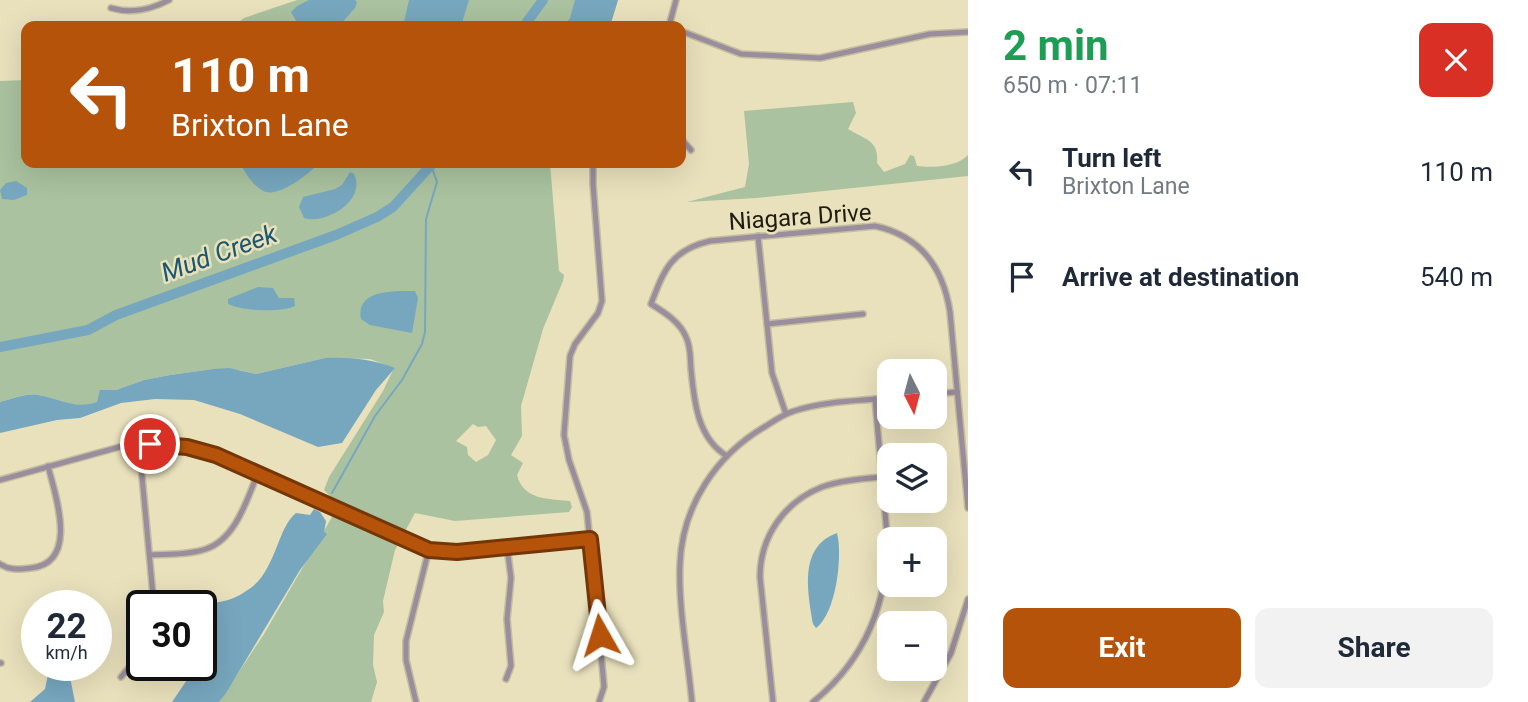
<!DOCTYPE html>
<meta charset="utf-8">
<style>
body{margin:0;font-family:Roboto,sans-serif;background:#f2f2f3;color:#1f2937;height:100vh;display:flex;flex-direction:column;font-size:26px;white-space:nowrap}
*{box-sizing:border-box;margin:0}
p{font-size:23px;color:#747a83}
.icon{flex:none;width:38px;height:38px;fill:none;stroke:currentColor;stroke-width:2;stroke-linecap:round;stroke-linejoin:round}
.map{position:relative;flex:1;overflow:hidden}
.sheet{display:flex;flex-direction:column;background:#fff;width:560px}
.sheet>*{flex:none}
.guide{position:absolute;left:21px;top:21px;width:665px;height:147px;border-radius:14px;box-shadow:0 7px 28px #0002;background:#b45309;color:#fff;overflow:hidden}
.needle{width:46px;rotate:174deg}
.tools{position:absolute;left:877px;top:359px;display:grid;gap:14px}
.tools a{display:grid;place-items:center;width:70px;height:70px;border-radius:14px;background:#fff;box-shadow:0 7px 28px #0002;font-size:35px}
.speed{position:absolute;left:21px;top:590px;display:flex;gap:14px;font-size:35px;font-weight:700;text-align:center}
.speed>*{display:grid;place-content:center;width:91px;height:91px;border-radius:50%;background:#fff;box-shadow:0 7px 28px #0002;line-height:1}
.speed small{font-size:18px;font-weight:400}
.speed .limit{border:4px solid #111;border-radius:10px;background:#fff;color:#111}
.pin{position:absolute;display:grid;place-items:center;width:60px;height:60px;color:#fff;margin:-30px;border:4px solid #fff;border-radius:50%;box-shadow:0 2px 7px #0007}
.me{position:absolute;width:77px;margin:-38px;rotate:354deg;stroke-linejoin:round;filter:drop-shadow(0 0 5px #0008)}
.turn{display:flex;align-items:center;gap:24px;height:147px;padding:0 35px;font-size:32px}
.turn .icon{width:91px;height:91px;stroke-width:2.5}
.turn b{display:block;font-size:49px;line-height:60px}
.round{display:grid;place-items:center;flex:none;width:74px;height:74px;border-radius:14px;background:#f2f2f3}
.overview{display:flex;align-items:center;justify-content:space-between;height:119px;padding:0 35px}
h1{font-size:42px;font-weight:700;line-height:52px;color:#1e9e55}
.primary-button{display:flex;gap:14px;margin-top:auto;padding:14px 35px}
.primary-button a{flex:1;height:80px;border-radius:14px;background:#b45309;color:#fff;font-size:28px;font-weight:700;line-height:80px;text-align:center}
.primary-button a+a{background:#f2f2f3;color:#1f2937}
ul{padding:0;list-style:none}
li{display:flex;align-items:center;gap:21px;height:105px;padding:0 35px}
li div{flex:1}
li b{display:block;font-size:26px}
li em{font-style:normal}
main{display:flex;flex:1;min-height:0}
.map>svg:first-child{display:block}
</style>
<main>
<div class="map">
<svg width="968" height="702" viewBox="0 0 968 702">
<rect width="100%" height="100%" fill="#e9e1bc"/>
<g fill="#aac29f" fill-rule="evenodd">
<path d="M297,0h321l-8,26h-376l10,-8z"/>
<path d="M26,80v83h524l9,108 5,4 -1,6 -20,48 -22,77 1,30 -11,19 12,8 -6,12c6,25 32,24 53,26l2,6 -3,5 -114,9 -40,-8 -20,37 -12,51 1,11 -10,23 -1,30 4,17 -6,20h-152l45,-68 75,-129 -15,-15 5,-13 54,-86 11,-23 -24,-9 -45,-1 -69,16 -17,-4 -26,-1 -43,6 -26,5 -28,10h-13l-6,13c-23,7 -38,-5 -59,-8 -13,-2 -26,4 -38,7v-321zM473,424l5,3 8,-1 10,14 -8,15 -12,7 -8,-7 -1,-8 -11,-6z"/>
<path d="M853,102l3,11 -8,16c18,11 31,11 29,34l7,9 21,-8 5,-9 4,1 3,10c15,2 40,1 51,-11v21l-211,22 -70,4 58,-15 4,-23 -5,-53z"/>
</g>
<g fill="#77a7be">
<path d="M309,0h46l2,2 -2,6 -16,18h-40l-8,-14 6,-6z"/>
<path d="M409,0h60l-8,26h-58z"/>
<path d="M575,0h43l-8,26h-46l6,-8z"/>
<path d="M240,163h79c-9,10 -38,33 -53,29 -11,-3 -21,-19 -26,-29z"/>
<path d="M350,172l4,2c13,26 -28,51 -50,44l-5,-11 4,-10 32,-8 7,-4z"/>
<path d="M16,181l11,7v7l-13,5 -12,-1 -2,-9 6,-7z"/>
<path d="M258,287l15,1 6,10h15l1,8c-14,7 -54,5 -67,-2v-5z"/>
<path d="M415,291l3,7 -6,35 -42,-8 -9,-6c-6,-30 34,-28 54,-28z"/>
<path d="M325,358c24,-1 48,1 70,10l-19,22 -34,53 -24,4 -78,-33 -46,-14 -39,-1 -34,4 -41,15 -23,2 -57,13v-31c12,-3 26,-9 38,-7 21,3 37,15 59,7l3,-12h16l28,-10 26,-5 43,-6 16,-1 27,6z"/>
<path d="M314,509l6,3 6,9 -2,11 3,2 -27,36 -74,123 -7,9h-47l25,-37h4l6,-60c7,-3 14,-3 21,-5 8,-2 17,-8 24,-13 24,-19 26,-60 44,-74l14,2z"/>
<path d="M837,533c6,23 -1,81 -21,95l-3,-4c-5,-32 -15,-77 24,-91z"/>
<path d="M50,665h21l-1,12 5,25h-45l15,-13z"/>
</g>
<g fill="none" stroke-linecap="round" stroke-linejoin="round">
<path stroke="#77a7be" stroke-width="2" d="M332,493l43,-77 27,-36 20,-36 3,-12 1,-113 11,-37 -6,-17"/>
<g stroke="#77a7be" stroke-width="10">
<path d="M524,26l19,-26"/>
<path d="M0,347l88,-17 28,-15 220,-80 41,-18 16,-10 40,-44"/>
</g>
<defs>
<g id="street">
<path d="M111,8c21,6 39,2 58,-8"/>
<path d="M669,26l7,-26"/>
<path d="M681,31l60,23 79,4 110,-24 38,-2"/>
<path d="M681,139l10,11"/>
<path d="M593,163v21l9,117 -4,12 -23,31 -5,12 -6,79 5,25 18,52 16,163 1,12 -5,15"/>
<path d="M758,236l14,137 14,41"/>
<path d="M767,324l96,-10"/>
<path d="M934,394l23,-2"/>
<path d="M139,444l15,162"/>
<path d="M727,456c-30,-18 -33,-56 -36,-87 -1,-11 0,-22 -5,-32 -6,-15 -22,-25 -35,-33 13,-34 20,-54 59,-63l165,-15c46,10 68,41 75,86l18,196"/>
<path d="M0,480l123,-34 27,-2 37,3 29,8 213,94 28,4 133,-14"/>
<path d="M150,555c18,-1 39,0 56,-6 30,-10 41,-50 52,-76"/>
<path d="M0,564c11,7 19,5 31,4 48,-5 25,-71 17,-102"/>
<path d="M0,663h1"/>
<path d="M121,677l21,-25"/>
<path d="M506,679l5,-13 -4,-47 4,-41 -4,-31"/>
<path d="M416,702l-10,-42v-19l23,-92"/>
<path d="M692,702c-4,-43 -14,-96 -12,-138 2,-58 36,-109 86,-138 9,-6 18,-12 28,-15 30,-10 64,-10 95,-13"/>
<path d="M773,702l-13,-125c0,-40 24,-75 62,-90 18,-7 40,-8 59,-10"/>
<path d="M813,702c52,-42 76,-100 74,-167l-12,-136"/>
<path d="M924,702l27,-49 17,-54"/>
</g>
</defs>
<use href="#street" stroke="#c5be9d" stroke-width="8"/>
<use href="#street" stroke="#998d9e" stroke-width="5"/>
</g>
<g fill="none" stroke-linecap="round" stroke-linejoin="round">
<defs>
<path id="route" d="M150,444l37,3 29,8 213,95 28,2 133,-13 10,96"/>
</defs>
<use href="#route" stroke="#753606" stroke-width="18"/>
<use href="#route" stroke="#b45309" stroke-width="12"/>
</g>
<g text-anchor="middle" stroke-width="5" stroke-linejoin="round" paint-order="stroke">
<g font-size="24" fill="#1f1c0f" stroke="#e9e1bc">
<text transform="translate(800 217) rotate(-4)" y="8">Niagara Drive</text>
</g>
<g font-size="26" font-style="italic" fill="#1a5770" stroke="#e9e1bc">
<text transform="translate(219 253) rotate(-20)" y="9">Mud Creek</text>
</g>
</g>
</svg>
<div class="tools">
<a><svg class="needle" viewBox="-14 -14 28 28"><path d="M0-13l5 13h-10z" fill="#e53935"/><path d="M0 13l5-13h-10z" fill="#747a83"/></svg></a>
<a><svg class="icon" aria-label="layers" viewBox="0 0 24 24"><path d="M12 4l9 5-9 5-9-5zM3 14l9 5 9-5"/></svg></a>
<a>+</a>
<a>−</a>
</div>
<div class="speed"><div>22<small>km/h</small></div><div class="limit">30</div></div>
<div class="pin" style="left:150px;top:444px;background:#d93025"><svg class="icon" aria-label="arrive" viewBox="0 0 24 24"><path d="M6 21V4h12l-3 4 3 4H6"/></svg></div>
<svg class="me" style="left:600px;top:635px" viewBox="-20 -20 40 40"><path d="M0-17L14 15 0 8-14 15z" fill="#b45309" stroke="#fff" stroke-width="4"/></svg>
<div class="guide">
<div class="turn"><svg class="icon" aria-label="left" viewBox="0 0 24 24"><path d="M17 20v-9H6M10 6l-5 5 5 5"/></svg><div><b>110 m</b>Brixton Lane</div></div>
</div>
</div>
<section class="sheet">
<div class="overview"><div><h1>2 min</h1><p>650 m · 07:11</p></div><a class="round" style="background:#d93025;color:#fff"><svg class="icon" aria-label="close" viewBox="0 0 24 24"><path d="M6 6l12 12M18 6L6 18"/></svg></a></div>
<ul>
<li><svg class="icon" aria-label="left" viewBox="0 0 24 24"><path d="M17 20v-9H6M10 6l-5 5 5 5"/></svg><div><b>Turn left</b><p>Brixton Lane</p></div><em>110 m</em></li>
<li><svg class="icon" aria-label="arrive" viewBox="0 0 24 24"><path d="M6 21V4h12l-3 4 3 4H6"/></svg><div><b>Arrive at destination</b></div><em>540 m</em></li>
</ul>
<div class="primary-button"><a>Exit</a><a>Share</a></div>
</section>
</main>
